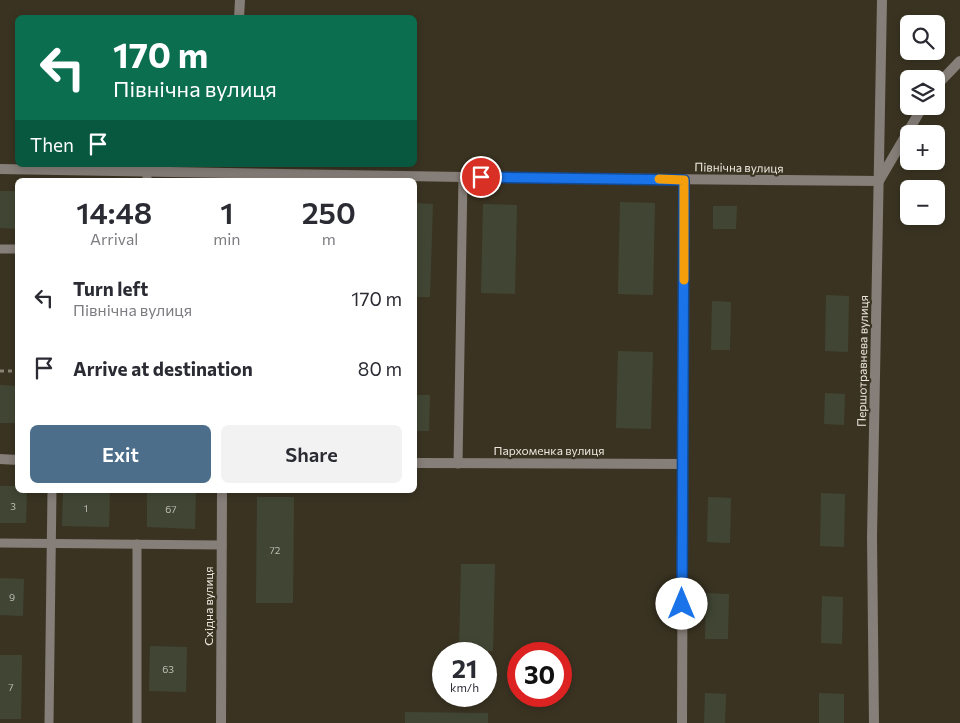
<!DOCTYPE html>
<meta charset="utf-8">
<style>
body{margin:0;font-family:Commissioner,sans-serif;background:#f2f2f3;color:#2b2b33;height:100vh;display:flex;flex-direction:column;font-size:19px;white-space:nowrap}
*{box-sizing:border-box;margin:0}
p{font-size:16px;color:#7c7c81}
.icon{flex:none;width:28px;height:28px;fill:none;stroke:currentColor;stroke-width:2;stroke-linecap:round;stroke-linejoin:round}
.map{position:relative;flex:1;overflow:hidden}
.drawer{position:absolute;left:15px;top:178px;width:402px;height:315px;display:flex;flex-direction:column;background:#fff;border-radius:8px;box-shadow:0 2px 8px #0003}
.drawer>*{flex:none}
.hud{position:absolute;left:15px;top:15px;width:402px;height:152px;border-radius:8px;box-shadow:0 2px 8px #0003;background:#0b6e4f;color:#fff;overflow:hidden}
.tools{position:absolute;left:900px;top:15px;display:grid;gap:10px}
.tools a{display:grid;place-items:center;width:45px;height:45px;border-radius:8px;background:#fff;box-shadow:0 2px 8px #0003;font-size:25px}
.speed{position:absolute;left:432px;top:642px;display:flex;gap:10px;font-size:25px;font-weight:700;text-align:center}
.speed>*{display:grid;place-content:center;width:65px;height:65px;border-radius:50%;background:#fff;box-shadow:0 2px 8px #0003;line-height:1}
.speed small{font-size:12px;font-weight:400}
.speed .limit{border:8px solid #d22;background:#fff;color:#111}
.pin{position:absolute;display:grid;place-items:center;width:42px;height:42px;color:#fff;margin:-21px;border:2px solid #fff;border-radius:50%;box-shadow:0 1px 5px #0007}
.me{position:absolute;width:55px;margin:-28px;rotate:0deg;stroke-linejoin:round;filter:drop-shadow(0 0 4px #0008)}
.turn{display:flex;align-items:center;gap:18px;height:105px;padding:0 15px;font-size:22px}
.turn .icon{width:65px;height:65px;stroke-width:2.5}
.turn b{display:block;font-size:35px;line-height:42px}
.then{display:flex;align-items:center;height:48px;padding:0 15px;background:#0003;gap:10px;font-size:19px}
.eta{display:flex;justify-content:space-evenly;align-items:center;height:85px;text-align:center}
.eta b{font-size:30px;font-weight:600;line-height:35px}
.cta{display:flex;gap:10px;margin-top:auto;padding:10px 15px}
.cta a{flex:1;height:58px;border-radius:8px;background:#4d6e8b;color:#fff;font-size:20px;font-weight:600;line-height:58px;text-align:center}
.cta a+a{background:#f2f2f3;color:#2b2b33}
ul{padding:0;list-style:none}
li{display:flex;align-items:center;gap:15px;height:70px;padding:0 15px}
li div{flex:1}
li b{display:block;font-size:19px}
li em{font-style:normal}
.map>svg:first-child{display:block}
</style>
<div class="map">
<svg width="960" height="723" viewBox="0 0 960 723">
<rect width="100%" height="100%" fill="#3a3322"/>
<g fill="#414634">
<path d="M0,191h18v38l-18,-1z"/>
<path d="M620,202l35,1 -2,92 -35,-1z"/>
<path d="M415,203l18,1 -3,93h-15z"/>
<path d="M483,204l34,1 -2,89 -34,-1z"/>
<path d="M713,206h24l-1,23h-23z"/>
<path d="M826,295l23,1 -1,56 -23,-1z"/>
<path d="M712,301l19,1 -1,48h-19z"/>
<path d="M618,351l35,1 -2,77 -35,-1z"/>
<path d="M0,385l18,1v37h-18z"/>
<path d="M825,393l20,1 -1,31 -20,-1z"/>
<path d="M415,395h15l-1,36h-14z"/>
<path d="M0,486h18v4h9l-1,33h-26z"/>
<path d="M63,490h47l-1,37 -47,-1z"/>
<path d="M147,490h49l-1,39 -48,-2z"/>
<path d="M821,493l24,1 -1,53 -24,-1z"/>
<path d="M257,497h37l-1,106h-37z"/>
<path d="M708,497l23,1 -1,45 -23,-1z"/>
<path d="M461,564h34l-2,87h-34z"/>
<path d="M0,578l24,1 -1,37 -23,-1z"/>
<path d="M706,593l23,1 -1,45h-23z"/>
<path d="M822,596l21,1 -1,47 -21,-1z"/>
<path d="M150,646l37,1 -1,45 -37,-1z"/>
<path d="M0,655h22l-1,64h-21z"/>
<path d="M705,693l21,1 -1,29h-21z"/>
<path d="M819,693l25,1v29h-25z"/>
<path d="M405,712l83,1v10h-83z"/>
</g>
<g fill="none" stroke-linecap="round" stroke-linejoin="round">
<path stroke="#888274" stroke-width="3" stroke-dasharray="4 4" stroke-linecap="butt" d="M0,371h18"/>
<g stroke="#867e78" stroke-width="9">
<path d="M147,180v-8"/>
<path d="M0,249h18"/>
<path d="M458,464l5,-287"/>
<path d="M0,543l222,2"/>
<path d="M49,723l3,-233"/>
<path d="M137,723v-179"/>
</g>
<g stroke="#867e78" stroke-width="10">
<path d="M239,18l1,-18"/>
<path d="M936,86l24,-25"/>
<path d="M0,169l463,8 416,4 44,-75"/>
<path d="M0,459l18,1"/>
<path d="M415,463l268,1"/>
<path d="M221,723l1,-233"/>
<path d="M682,723l2,-543"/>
<path d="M874,723l-2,-186 10,-537"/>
</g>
</g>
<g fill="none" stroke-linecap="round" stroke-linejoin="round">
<defs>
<path id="route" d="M481,177l203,3 -2,424"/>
</defs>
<use href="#route" stroke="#114b97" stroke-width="12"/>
<use href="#route" stroke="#1a73e8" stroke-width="9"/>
<path stroke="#f59e0b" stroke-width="9" d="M659,179l25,1v100"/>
</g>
<g text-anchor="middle" stroke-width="4.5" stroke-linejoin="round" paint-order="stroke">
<g font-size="10" fill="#c1bfb3">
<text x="13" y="510">3</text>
<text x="86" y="512">1</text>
<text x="171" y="513">67</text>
<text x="275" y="554">72</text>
<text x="12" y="601">9</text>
<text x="168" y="673">63</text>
<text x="11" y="691">7</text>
</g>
<g font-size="12" fill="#ece7dd" stroke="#3a3322">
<text transform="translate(739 168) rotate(1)" y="4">Північна вулиця</text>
<text transform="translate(863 361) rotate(-89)" y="4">Першотравнева вулиця</text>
<text x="549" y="455">Пархоменка вулиця</text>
<text transform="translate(209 606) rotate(-90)" y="4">Східна вулиця</text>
</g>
</g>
</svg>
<div class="tools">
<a><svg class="icon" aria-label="search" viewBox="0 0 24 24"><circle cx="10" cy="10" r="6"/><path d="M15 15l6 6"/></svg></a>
<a><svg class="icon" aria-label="layers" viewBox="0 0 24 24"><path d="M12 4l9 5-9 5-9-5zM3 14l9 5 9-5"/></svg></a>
<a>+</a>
<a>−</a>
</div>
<div class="speed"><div>21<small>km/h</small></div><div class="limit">30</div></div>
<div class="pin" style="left:481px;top:177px;background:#d93025"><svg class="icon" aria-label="arrive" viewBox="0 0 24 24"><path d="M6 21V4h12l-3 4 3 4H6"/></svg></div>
<svg class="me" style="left:682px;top:604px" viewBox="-20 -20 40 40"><circle r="19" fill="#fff"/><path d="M0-13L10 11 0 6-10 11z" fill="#1a73e8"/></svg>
<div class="hud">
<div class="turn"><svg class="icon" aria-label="left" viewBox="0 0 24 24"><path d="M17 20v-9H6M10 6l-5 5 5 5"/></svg><div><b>170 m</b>Північна вулиця</div></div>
<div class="then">Then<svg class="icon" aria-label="arrive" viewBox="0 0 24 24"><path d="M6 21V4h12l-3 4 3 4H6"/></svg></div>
</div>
<section class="drawer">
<div class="eta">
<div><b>14:48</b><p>Arrival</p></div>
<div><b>1</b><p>min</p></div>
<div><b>250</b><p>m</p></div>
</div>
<ul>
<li><svg class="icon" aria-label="left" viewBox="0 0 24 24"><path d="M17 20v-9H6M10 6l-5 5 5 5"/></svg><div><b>Turn left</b><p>Північна вулиця</p></div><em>170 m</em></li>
<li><svg class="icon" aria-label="arrive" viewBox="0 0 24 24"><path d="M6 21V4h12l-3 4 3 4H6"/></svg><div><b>Arrive at destination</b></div><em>80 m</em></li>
</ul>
<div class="cta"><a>Exit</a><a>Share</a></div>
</section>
</div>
